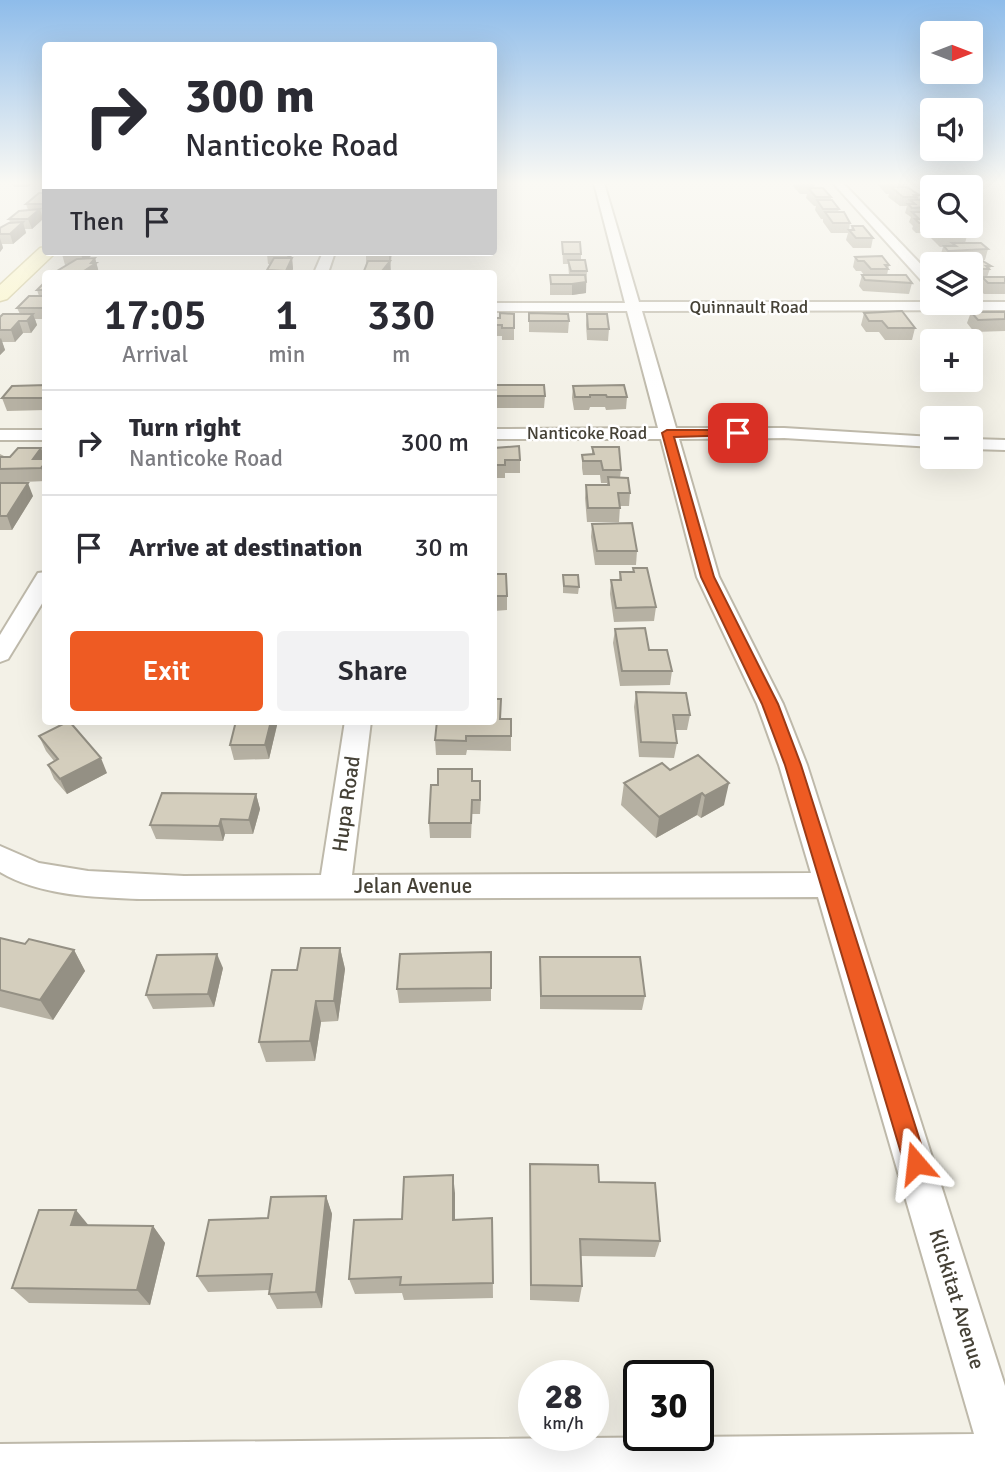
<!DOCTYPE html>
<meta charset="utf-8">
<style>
body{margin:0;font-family:Signika,sans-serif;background:#f2f2f3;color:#2b2b33;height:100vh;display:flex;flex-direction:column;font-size:26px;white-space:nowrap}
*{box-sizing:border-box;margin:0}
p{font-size:23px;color:#7c7c81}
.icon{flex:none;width:38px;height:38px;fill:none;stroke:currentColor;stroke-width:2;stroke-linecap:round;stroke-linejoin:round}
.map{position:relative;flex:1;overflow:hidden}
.details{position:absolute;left:42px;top:270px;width:455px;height:455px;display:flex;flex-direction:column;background:#fff;border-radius:7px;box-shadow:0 7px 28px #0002}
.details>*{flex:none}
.hud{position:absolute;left:42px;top:42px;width:455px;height:214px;border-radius:7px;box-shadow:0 7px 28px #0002;background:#fff;color:#2b2b33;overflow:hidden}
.needle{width:46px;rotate:90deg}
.fabs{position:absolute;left:920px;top:21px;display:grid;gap:14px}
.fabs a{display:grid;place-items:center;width:63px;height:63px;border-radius:7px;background:#fff;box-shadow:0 7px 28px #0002;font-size:35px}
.speed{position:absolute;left:518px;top:1360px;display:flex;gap:14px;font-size:35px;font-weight:700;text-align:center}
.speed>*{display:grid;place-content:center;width:91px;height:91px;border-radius:50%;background:#fff;box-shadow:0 7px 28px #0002;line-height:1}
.speed small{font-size:18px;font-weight:400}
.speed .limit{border:4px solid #111;border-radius:10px;background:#fff;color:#111}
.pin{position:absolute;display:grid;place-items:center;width:60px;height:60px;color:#fff;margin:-30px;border-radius:14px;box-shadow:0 4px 10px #0006}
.me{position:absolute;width:77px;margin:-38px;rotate:343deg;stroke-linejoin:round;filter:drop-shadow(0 0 5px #0008)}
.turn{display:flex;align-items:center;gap:24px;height:147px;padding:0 28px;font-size:32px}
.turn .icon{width:91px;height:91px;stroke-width:2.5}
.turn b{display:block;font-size:49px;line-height:60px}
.then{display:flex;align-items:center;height:66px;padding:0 28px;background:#0003;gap:14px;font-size:26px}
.eta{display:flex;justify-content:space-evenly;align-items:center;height:119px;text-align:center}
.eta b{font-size:42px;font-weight:600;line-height:49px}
.action{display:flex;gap:14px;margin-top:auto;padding:14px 28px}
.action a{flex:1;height:80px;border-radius:7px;background:#ee5b23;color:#fff;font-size:28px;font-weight:600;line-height:80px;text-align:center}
.action a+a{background:#f2f2f3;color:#2b2b33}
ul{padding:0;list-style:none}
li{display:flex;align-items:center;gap:21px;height:105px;padding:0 28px;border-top:2px solid #e1e1e2}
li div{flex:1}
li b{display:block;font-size:26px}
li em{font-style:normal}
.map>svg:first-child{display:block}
</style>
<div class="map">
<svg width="1005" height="1472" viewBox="0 0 1005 1472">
<rect width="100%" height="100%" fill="#f3f1e7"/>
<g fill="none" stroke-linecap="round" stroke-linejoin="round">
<defs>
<g id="street">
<path d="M594,183h10l35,119h366v8l-363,1 34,117h108l149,9v10l-149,-9 -105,1 40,138 64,127 24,61 198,621v86h-1005v-28l974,-10 -156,-537 -678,2c-46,-2 -100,-3 -140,-27v-26l39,17 49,8 96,5 137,-1 24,-154h26l-19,154 459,-2 -32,-108 -22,-61 -60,-127 -36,-138h-167v-10l164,-1 -31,-117h-133v-8h131z"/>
<path d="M833,183h10l90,94v12l-5,-1z"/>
<path d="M323,252h12l-7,21h-14z"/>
<rect x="0" y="430" width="46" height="10"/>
<path d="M971,439l34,1v10l-34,-1z"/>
<path d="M46,572v25l-38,62 -8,3v-27l38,-62z"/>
</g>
<path id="secondary" d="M46,247v5h9l-3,4 -45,43 -7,2v-16l40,-37z"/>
</defs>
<use href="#street" stroke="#beb9aa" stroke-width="4"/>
<use href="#secondary" stroke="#d0c899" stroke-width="3"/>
<use href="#street" fill="#fff" fill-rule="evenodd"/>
<use href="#secondary" fill="#fbf6c8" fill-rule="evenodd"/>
</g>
<g fill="#b6b1a3">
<path d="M12,183h21l-6,4h-13z"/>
<path d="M794,183h19l2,1 -1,4 17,9v3l8,9 -1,3 12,11 -1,7h2l1,-4 21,12 -2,10h-18l-7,-8 2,-7h-17l-8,-11v-3h-2l-6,-9 1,-4h-2l-8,-8 1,-4h-7l-7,-8z"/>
<path d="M879,183h24l2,1 -1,3 15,8 -1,4h4l1,-2h10v29h6v1l28,9 -2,7 23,6 -3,11h-4l10,6 -4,11h18v17h-21l-6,-6 2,-8h-9v-16h-18l1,-3h-9l-5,-4 3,-10h-3l-10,-10 2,-6 -1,2h-15l-4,-4 1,-3 -4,-4 2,-5 -6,-4 2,-7h-7l-12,-9 1,-3h-3l-8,-9z"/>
<path d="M46,193v21h-4l1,5 -11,10h-7l1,4 -13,11h-11l1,4 -3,4v-24l10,-5 -1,-4 19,-9 -2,-6z"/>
<path d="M562,242l19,12v6l6,11 -1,22 -14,2h-22v-20h19l-1,-11h-5z"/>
<path d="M267,252h26l-2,6h1l1,11 -2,4h-23l-1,-3 3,-6h-2l-1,-10z"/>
<path d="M366,252h26l-2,21h-26l2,-9z"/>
<path d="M93,253l-4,5h6l4,15h-41l-1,-2 10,-6h-2l-3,-11z"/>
<path d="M855,257l34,8 -2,10 25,8 -3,11 -46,-3 -4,-5 3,-11h2l-3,-4h-5l-3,-4z"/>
<path d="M46,281v38h-11l2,6 -6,8h-8l-8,9h-13l3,8 -5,5v-38l20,-3 -3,-6 22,-12 -2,-6z"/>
<path d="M971,312h34v19l-31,1 -7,-9z"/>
<path d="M529,313l40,8 -1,12 -39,-1z"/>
<path d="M864,313l51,15 -3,12h-27l-6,-8h-13l-5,-7z"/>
<path d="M514,314v26h-12v-4h-8v-18h6z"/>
<path d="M587,314l22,15 -1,12 -21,-1 -1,-15z"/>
<path d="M46,385v25l-39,1 -5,-13z"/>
<path d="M494,385l51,11 -1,12h-50z"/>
<path d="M573,386l54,11 -1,12 -20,1 -1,-3h-15l-1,3h-15l-2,-12z"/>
<path d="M592,447l29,23 -1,8 10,15 -1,13h-9l-1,16h-32l-2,-24 1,-13h21v-2h-6l-1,-8h-17l-1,-7v-13l10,-1z"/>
<path d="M41,448l5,11v22l-46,2 33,13 -21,34h-12v-76l6,3h4z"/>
<path d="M494,448l26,12v13h-15v5h-11z"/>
<path d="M592,524l45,27 -1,14h-41l-4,-28z"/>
<path d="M633,568l23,39 -2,14 -40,1 -4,-28 1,-14h8l1,-8h13z"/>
<path d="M494,574l13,22v14l-13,1z"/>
<path d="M563,575l16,12 -1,7 -15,-1z"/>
<path d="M615,629l34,21 23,21 -2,14 -50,1 -7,-43z"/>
<path d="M636,692l54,23 -3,15h-12l2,13 -3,15 -35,-1 -5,-50z"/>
<path d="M501,719h10v32l-44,-1 -1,5h-30l-1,-15z"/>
<path d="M278,721l-9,38 -35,1 -4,-15z"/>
<path d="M39,736l68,37 -40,21 -13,-15 -6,-14 6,-4 -8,-10z"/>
<path d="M670,770l54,35 -23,13 -4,-3 -41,23 -35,-33 3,-22z"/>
<path d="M473,781h7l1,15 -1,18h-8l-1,24h-41l-1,-15z"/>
<path d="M256,794l4,15 -7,25h-28l-2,7 -67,-2 -6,-14z"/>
<path d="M0,938l25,6 49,6 11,21 -32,49 -53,-13z"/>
<path d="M340,948l5,21 -7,52 -17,1 -6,39 -49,1 -7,-20 38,-72z"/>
<path d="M491,952v49l-92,2 -2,-14z"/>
<path d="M540,957l105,39 -3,14 -102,-1z"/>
<path d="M223,968l-9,39 -61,2 -7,-14z"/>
<path d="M530,1164l69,18 61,59 -5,16 -75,-1 2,30 -3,16 -49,-2z"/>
<path d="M455,1193v27l37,-2 1,80 -89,2 -2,-7 -47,1 -6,-15 53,-60z"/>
<path d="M326,1196l6,18 -10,94 -45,1 -8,-15v-4l-61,2 -11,-16 71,-58z"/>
<path d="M153,1226l12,17 -15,62 -121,-2 -17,-15z"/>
</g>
<g fill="#949084">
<path d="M25,183h8l-6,4z"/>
<path d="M40,209l3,10 -11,10 -4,-10z"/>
<path d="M23,222l3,11 -13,11 -3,-10z"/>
<path d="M0,238l3,10 -3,4z"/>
<path d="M83,252h10v1l-9,12 -3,-11z"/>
<path d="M288,252l5,1 -5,11 -1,-10z"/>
<path d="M389,252h3l-2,11 1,9 -1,1h-8v-2l7,-10z"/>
<path d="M95,258l4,15h-15v-2z"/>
<path d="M292,258l1,11 -2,4h-5v-2z"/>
<path d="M586,282v11l-14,2v-11z"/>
<path d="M33,314l4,11 -6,8 -4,-12z"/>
<path d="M19,321l4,12 -8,9 -4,-12z"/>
<path d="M1,338l4,12 -5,5v-16z"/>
<path d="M41,448l5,13 -13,-2z"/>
<path d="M46,462v18l-5,-12z"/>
<path d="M28,483l5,13 -21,34 -5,-14z"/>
<path d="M271,721h7l-9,38 -4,-14z"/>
<path d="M101,758l6,15 -40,21 -7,-15z"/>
<path d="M729,783l-5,22 -23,13 4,-22z"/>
<path d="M702,793l-5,22 -41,23 3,-21z"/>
<path d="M256,794l4,15 -7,25 -4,-14z"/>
<path d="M221,819l4,15 -2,7 -4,-15z"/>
<path d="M340,948l5,21 -7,52 -4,-20z"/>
<path d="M74,950l11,21 -32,49 -13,-20z"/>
<path d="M217,954l6,14 -9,39 -6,-13z"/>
<path d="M316,1001l5,21 -6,39 -5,-20z"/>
<path d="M453,1175l2,18v43l-2,-16z"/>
<path d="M326,1196l6,18 -10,94 -6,-16z"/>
<path d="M76,1210l14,17 -19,-2z"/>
<path d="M153,1226l12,17 -15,62 -13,-15z"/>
</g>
<g fill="#d4cebd" stroke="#949084" stroke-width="2">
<path d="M800,183h13l2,1h-13z"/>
<path d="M887,183h16l2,1h-17z"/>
<path d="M891,187h16l12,8h-5l2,2h-13z"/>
<path d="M808,188h15l8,9h-15z"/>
<path d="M39,193h7v11h-20z"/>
<path d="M923,197h10v4h-2l-2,-2h-4z"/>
<path d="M929,199l4,5v3l-21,1 -4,-4h7l-5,-4z"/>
<path d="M817,200h15l7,9h-16z"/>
<path d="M40,209l-12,10h-19l10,-8z"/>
<path d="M825,212h19l6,11h-17z"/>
<path d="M912,212h17l4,3v8h-14l-4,-4h4z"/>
<path d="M23,222l-13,12h-10v-6l9,-5z"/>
<path d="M852,226h11l10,12h-17l-7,-8h5z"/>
<path d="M933,227h13l3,3h12l6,6h-24z"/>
<path d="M562,242h18l1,12h-18z"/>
<path d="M952,243h29l7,6 -40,2 -4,-5h12z"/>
<path d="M64,252h19l-2,2h-19z"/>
<path d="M267,252h21l-1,2h-20z"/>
<path d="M366,252h23v1h-24z"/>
<path d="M882,256l7,9h-4l3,4h-17l-7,-8h-6l-3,-4z"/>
<path d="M955,257h21l15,9h-5l3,3h-17l-1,-5h-6z"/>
<path d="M95,258l-4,5h5l-12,8h-27l20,-12z"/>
<path d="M274,258h18l-6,13 -19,-1z"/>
<path d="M568,260h17l2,11h-16z"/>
<path d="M368,261h22l-8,10h-18z"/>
<path d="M550,275h35l1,7 -14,2h-21z"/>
<path d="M862,275h44l6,8 -47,-3z"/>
<path d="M982,277h23v6h-17z"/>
<path d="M46,281v9h-9z"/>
<path d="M29,296h17v12h-29z"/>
<path d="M902,311l13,17h-27l-6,-7h-13l-5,-8z"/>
<path d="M971,312h34v7l-27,1z"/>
<path d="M500,313l14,1v14h-12v-3h-8v-7h6z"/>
<path d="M529,313l39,1 1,7h-40z"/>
<path d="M3,314h30l-6,7h-8l-8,9h-11v-13z"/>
<path d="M587,314h20l2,15h-21z"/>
<path d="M46,385v13h-44l10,-12z"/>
<path d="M494,385h50l1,11h-51z"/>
<path d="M624,385l3,12h-20l-1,-2h-16v2h-15l-2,-11z"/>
<path d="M519,446l1,14h-15v5h-11v-17z"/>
<path d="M592,447h27l2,23h-18l-2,-9h-18l-1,-6 12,-1z"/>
<path d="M18,448h23l-8,11h13v3l-5,6 -41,1v-12h10z"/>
<path d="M608,477l20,1 2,15h-12l2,15h-32l-2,-23h23z"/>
<path d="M0,483h28l-21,33h-7z"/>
<path d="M632,523l5,28h-40l-5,-27z"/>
<path d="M633,568h14l9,39 -40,1 -5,-28h10l-1,-8h14z"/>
<path d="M494,574h12l1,22h-13z"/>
<path d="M563,575h15l1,12 -15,-1z"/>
<path d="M645,628l4,22h18l5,21h-50l-7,-42z"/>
<path d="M636,692l50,1 4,22h-17l4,28 -36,-1z"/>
<path d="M494,699h7l-1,20h11v17h-45v5l-31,-1 2,-19h57z"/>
<path d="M69,721l32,37 -41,21 -12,-14 10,-6 -19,-23z"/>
<path d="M236,721h35l-6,24h-35z"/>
<path d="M698,755l31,28 -24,13 -3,-3 -43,24 -35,-34 38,-20 8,7z"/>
<path d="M438,769h34v12h8v19h-8l-1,23h-42l2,-38h7z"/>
<path d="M162,793l94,1 -7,26 -28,-1 -2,7 -69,-1z"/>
<path d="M0,938l25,6 4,-5 45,11 -34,50 -40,-10z"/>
<path d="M301,948h39l-6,53h-18l-6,40 -51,1 13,-72h25z"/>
<path d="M491,952v36l-94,1 3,-35z"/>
<path d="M217,954l-9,40 -62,1 11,-40z"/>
<path d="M540,957h100l5,39h-104z"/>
<path d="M530,1164l68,1 1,17 56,1 5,58 -80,-2 2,47 -51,-1z"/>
<path d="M453,1175v45l39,-2 1,65 -93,2 1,-8 -52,2 5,-59 48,-1 2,-42z"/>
<path d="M326,1196l-10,96 -47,2 3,-20 -75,2 12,-56 59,-2 3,-21z"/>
<path d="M39,1210h37l-5,15 82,1 -16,64 -125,-2z"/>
</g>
<linearGradient id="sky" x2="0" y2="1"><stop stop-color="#8ebcea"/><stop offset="0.47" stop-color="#faf9f4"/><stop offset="1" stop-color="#faf9f4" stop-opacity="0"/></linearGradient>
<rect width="1005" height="389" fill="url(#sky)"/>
<path fill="#ee5b23" stroke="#9b3b17" stroke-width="2" d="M738,430l5,3 -2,2 -67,2 40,140 64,127 23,61 126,398 -3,8 -8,3 -8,-3 -4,-8 -119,-398 -23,-61 -61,-127 -39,-144 5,-3z"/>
<g text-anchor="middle" stroke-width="5" stroke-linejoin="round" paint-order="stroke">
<g font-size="18" fill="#454136" stroke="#fff">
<text x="749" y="313">Quinnault Road</text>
<text x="587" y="439">Nanticoke Road</text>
</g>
<g font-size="21" fill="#454136" stroke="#fff">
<text transform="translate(346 804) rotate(-82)" y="7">Hupa Road</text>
<text x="413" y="893">Jelan Avenue</text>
<text transform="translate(957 1299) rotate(73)" y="7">Klickitat Avenue</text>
</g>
</g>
</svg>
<div class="fabs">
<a><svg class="needle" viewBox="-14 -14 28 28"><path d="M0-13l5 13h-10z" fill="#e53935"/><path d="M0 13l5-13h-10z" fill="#7c7c81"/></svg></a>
<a><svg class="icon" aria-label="sound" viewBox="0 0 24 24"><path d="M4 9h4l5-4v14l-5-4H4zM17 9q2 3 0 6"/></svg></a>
<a><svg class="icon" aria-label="search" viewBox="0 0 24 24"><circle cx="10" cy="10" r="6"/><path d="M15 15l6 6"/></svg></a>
<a><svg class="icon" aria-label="layers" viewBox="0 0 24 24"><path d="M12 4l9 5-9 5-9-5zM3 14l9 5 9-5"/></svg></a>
<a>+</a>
<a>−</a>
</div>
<div class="speed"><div>28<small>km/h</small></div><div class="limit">30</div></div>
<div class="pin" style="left:738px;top:433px;background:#d93025"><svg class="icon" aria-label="arrive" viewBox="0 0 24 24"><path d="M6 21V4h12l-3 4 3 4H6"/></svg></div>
<svg class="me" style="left:916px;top:1163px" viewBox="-20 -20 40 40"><path d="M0-17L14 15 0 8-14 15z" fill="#ee5b23" stroke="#fff" stroke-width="4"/></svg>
<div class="hud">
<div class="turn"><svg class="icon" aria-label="right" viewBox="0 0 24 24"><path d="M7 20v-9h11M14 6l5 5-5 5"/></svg><div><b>300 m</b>Nanticoke Road</div></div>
<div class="then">Then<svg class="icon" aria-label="arrive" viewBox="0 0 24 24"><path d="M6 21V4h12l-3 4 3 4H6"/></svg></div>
</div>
<section class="details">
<div class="eta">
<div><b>17:05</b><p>Arrival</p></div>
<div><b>1</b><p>min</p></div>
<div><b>330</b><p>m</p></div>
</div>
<ul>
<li><svg class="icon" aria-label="right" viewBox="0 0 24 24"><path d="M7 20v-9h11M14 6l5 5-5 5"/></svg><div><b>Turn right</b><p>Nanticoke Road</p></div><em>300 m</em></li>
<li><svg class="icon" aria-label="arrive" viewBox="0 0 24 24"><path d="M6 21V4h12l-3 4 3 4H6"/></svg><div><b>Arrive at destination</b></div><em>30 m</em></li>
</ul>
<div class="action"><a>Exit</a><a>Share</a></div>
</section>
</div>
